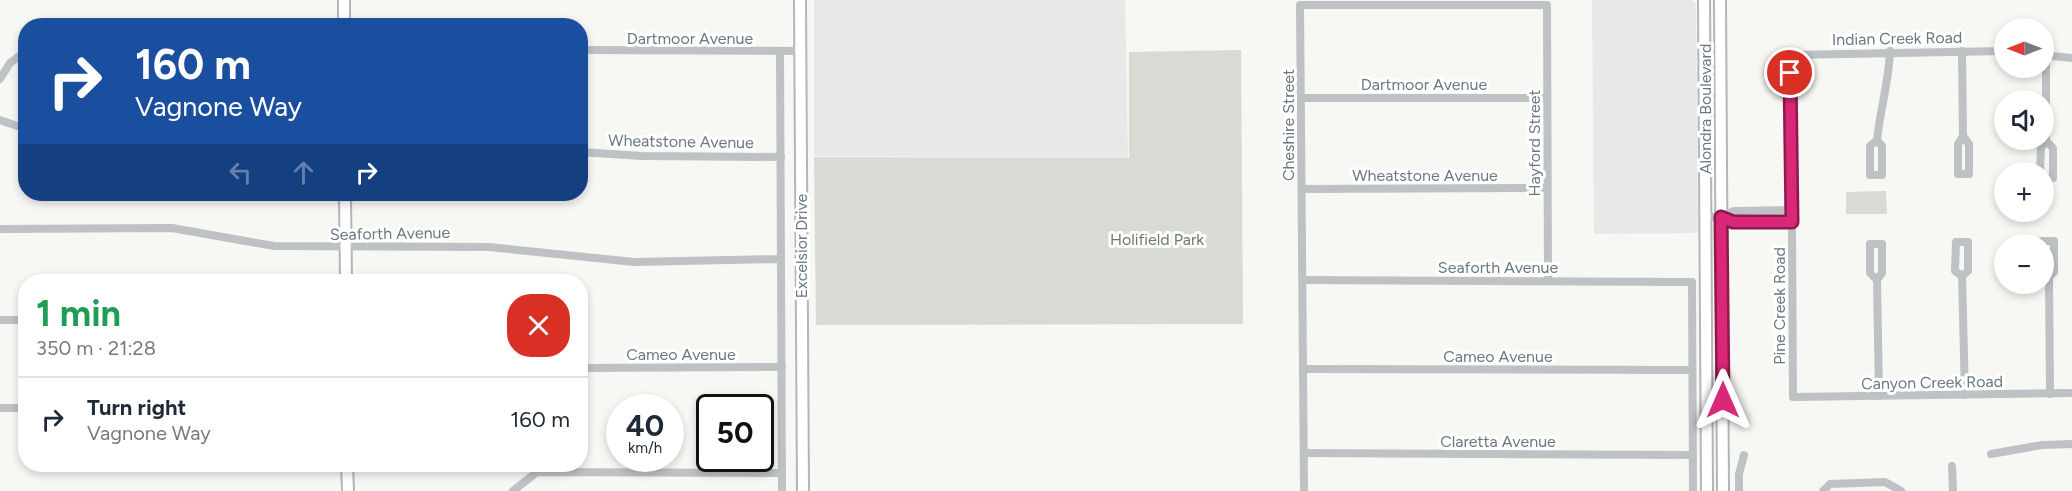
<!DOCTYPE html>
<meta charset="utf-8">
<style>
body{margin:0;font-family:Figtree,sans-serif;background:#f2f2f3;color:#1f2937;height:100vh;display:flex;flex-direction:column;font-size:22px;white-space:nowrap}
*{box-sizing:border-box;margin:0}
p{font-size:20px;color:#747a83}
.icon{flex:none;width:33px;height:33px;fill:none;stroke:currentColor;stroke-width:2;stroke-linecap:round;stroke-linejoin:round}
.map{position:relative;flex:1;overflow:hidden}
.side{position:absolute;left:18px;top:274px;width:570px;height:198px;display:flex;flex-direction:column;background:#fff;border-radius:24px;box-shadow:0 3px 9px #0003}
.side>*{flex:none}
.banner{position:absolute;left:18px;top:18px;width:570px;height:183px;border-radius:24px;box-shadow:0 3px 9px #0003;background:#1a4fa0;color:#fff;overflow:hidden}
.needle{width:39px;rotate:270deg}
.tools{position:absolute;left:1994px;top:18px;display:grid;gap:12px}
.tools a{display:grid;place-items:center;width:60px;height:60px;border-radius:50%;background:#fff;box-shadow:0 3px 9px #0003;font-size:30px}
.speed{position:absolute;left:606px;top:394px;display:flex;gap:12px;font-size:30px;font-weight:700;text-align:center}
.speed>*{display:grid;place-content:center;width:78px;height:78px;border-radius:50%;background:#fff;box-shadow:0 3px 9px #0003;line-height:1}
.speed small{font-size:15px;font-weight:400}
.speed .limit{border:3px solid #111;border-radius:9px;background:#fff;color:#111}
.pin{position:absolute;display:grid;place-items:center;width:51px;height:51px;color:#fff;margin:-26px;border:3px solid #fff;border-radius:50%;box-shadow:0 2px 6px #0007}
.me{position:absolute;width:66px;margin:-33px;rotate:0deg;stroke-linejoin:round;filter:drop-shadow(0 0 4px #0008)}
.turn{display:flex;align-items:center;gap:21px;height:126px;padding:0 18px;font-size:27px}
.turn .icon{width:78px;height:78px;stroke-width:2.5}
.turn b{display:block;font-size:42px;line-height:51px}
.lanes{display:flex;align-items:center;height:57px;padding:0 18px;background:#0003;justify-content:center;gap:30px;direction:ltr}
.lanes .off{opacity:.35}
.round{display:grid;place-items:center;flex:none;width:63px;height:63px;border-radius:24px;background:#f2f2f3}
.overview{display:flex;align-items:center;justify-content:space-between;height:102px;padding:0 18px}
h1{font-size:36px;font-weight:700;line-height:45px;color:#1e9e55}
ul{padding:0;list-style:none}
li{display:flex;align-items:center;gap:18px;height:84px;padding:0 18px;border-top:2px solid #e0e1e3}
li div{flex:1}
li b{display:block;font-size:22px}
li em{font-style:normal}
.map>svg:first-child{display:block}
</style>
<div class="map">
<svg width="2072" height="491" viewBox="0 0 2072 491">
<rect width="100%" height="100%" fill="#f7f7f4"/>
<g fill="#e7e8e7">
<path d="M814,0h311l3,158 -314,-2z"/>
<path d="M1592,0h99l5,4 2,229 -104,1z"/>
</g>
<g fill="#d7dbd4">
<path d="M1241,50l2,274 -427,1 -2,-168 315,1v-106z"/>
<path d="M1886,191l1,23h-41v-22z"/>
</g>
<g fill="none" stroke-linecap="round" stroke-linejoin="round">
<defs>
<g id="secondary">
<path d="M344,0v26"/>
<path d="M800,0l3,491"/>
<path d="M1704,0l3,491"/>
<path d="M1720,0l3,491"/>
<path d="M345,194l1,88"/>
<path d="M347,465l1,26"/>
</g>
</defs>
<use href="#secondary" stroke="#b1b6ba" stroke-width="14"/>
<g stroke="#bec2c5" stroke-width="8">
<path d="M580,50l220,1"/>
<path d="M780,51l2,440"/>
<path d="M1962,51l1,85 -5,8v30h11v-30l-6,-8"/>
<path d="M2004,51l-213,4 2,342 279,-4"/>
<path d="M2043,55l29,3"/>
<path d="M0,79l10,-16 16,-12"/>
<path d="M1302,98h245"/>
<path d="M0,120l26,9"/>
<path d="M1877,140l-7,6v29h12v-29l-5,-6c3,-30 12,-59 13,-89"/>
<path d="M580,152l62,4 139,1"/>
<path d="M2040,172l1,-24 5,-7v-85"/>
<path d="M2043,178h10v-30l-7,-7"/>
<path d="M1302,189l245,-1"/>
<path d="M1706,217h15l12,5h59"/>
<path d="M1721,217l13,-6 58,-1"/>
<path d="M0,229l172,-1 102,18 215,1 145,15 147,-3"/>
<path d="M2042,244v-3h12v31l-5,5 1,117"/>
<path d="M1962,276l-7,-5 1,-29h12v29l-6,5 3,119"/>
<path d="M1303,280l389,2 1,209"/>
<path d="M1877,280l-7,-7v-29h12v29l-5,7 2,116"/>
<path d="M0,320h26"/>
<path d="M580,368l202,-1"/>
<path d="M1303,369l389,1"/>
<path d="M0,408h26"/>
<path d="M1304,453l389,2"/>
<path d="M1991,454l51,-9 30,-1"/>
<path d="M1952,466l1,25"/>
<path d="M513,491l24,-19 245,1"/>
<path d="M1304,491l-4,-486h247l1,276"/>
<path d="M1739,491v-17l5,-19"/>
<path d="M1823,491l7,-7 55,-2 16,9"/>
</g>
<use href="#secondary" stroke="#fff" stroke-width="10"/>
</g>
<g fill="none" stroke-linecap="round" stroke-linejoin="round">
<defs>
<path id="route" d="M1723,400l-2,-183 12,5h59l-2,-149"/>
</defs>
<use href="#route" stroke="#8e194d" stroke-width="15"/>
<use href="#route" stroke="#db2777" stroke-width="10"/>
</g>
<g text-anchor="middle" stroke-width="6" stroke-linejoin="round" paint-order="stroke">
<g font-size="16" fill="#697882" stroke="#fff">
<text x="690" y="44">Dartmoor Avenue</text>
<text transform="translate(1897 38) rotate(-1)" y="6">Indian Creek Road</text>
<text x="1424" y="90">Dartmoor Avenue</text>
<text transform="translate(1705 109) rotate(-90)" y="6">Alondra Boulevard</text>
<text transform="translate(1288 125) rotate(-90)" y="6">Cheshire Street</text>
<text transform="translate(681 141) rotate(1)" y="6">Wheatstone Avenue</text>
<text transform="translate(1534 143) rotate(-90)" y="6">Hayford Street</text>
<text x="1425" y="181">Wheatstone Avenue</text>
<text transform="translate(390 233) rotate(-1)" y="6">Seaforth Avenue</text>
<text transform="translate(801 246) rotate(-90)" y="6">Excelsior Drive</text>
<text x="1498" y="273">Seaforth Avenue</text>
<text transform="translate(1779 306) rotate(-90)" y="6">Pine Creek Road</text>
<text x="681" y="360">Cameo Avenue</text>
<text x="1498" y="362">Cameo Avenue</text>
<text transform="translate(1932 382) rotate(-1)" y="6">Canyon Creek Road</text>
<text x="1498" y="447">Claretta Avenue</text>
</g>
<g font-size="16" fill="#6c7a67" stroke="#fff">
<text x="1157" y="245">Holifield Park</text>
</g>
</g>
</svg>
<div class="tools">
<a><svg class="needle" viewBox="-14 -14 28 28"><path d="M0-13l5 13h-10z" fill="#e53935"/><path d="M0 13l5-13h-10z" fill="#747a83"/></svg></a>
<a><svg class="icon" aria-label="sound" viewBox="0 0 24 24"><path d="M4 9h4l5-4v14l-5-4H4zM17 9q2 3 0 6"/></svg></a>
<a>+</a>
<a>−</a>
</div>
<div class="speed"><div>40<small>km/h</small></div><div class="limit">50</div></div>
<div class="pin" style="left:1790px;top:73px;background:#d93025"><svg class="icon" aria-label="arrive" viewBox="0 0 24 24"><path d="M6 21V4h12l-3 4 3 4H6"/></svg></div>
<svg class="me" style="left:1723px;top:400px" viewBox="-20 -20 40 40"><path d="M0-17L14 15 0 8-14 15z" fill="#db2777" stroke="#fff" stroke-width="4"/></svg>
<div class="banner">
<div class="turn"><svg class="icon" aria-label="right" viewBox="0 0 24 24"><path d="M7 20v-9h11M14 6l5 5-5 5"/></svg><div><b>160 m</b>Vagnone Way</div></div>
<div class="lanes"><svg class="icon off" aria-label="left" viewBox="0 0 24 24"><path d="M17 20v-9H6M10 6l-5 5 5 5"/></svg><svg class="icon off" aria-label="ahead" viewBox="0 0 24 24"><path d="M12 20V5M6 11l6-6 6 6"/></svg><svg class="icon" aria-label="right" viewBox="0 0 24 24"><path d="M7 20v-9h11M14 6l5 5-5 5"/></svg></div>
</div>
<section class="side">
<div class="overview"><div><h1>1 min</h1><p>350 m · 21:28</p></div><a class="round" style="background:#d93025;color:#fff"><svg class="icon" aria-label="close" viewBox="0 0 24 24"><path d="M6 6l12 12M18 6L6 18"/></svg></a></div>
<ul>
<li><svg class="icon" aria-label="right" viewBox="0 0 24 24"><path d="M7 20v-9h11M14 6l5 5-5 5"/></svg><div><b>Turn right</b><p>Vagnone Way</p></div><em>160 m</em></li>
</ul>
</section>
</div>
